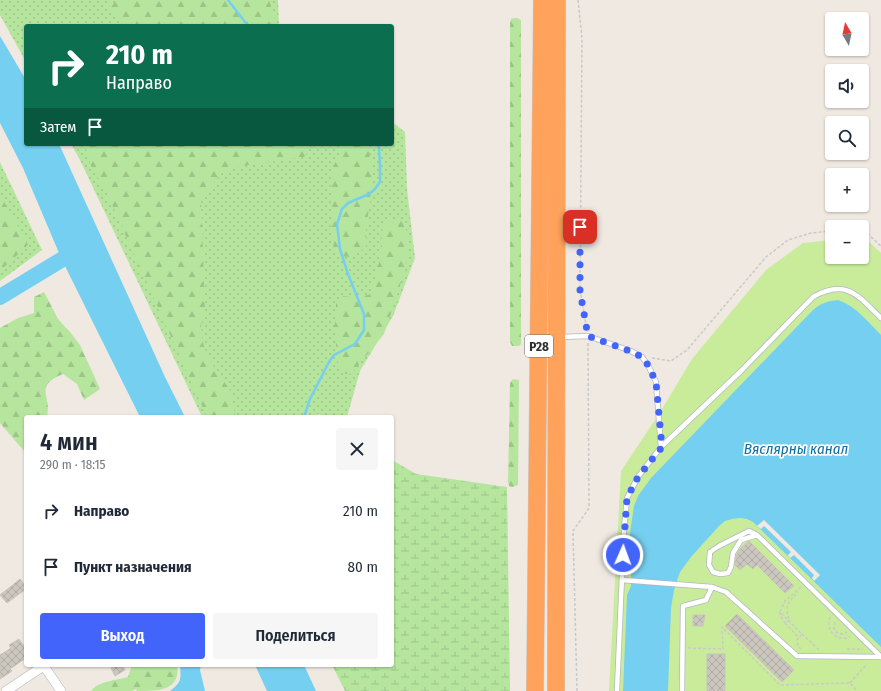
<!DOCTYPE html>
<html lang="ru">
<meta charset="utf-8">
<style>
body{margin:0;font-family:"Fira Sans Condensed",sans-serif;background:#f6f6f7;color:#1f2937;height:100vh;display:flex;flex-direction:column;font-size:15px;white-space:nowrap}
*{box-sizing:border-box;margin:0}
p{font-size:13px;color:#747a83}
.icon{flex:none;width:22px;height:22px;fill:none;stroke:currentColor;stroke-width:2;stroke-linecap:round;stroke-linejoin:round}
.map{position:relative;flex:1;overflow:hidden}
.side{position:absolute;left:24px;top:415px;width:370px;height:252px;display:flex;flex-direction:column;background:#fff;border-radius:4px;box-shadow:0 1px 3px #0004}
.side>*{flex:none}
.hud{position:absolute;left:24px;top:24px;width:370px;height:122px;border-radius:4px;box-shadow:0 1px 3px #0004;background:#0b6e4f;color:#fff;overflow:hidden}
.needle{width:26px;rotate:351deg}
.tools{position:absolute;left:825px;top:12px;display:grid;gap:8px}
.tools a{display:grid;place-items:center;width:44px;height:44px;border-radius:4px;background:#fff;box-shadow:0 1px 3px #0004;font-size:20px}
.pin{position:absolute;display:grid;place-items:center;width:34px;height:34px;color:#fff;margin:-17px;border-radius:8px;box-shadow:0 2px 6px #0006}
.me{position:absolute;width:44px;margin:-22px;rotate:2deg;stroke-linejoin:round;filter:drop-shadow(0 0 3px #0008)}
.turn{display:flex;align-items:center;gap:14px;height:84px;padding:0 16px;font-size:18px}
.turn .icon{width:52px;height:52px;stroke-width:2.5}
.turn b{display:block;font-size:28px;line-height:34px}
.then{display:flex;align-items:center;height:38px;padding:0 16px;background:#0003;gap:8px;font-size:15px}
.round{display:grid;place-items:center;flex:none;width:42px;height:42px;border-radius:4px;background:#f6f6f7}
.headline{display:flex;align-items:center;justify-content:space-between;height:68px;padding:0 16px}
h1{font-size:24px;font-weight:600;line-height:30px}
.action{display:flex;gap:8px;margin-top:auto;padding:8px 16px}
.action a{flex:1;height:46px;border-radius:4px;background:#4264fb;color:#fff;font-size:16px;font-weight:600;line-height:46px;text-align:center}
.action a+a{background:#f6f6f7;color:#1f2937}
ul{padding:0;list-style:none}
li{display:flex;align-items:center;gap:12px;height:56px;padding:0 16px}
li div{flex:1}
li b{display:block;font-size:15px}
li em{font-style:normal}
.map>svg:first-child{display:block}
</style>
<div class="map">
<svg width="881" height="691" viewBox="0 0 881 691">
<defs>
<pattern id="grass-dots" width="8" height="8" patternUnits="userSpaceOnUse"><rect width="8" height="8" fill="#b6e59e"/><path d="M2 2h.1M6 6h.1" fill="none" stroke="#9dc588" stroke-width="1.8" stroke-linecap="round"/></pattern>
<pattern id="forest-firs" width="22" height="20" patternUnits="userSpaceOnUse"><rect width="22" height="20" fill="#b6e59e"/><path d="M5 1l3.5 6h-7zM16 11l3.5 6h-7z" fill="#9dc588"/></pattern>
<pattern id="wetland-marsh" width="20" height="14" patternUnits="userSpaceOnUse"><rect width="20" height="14" fill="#b6e59e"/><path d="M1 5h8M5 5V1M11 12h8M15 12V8" fill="none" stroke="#9dc588"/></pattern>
<pattern id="building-cross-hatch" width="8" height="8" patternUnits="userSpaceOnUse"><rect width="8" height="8" fill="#cbc7bf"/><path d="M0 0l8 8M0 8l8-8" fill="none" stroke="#afaba4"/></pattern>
</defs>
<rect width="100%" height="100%" fill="#efe9e1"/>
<g fill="url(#grass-dots)">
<path d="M0,0h278l1,26h-253v36l-26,-47z"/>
<path d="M392,122l13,10 2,57 8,69 -22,58 -33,55 -13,46h-21l-8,-3 -2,3h-114l-122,-257 -9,-16h321z"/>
<path d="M0,162l42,88 -42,31z"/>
</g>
<g fill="url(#forest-firs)">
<path d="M119,0h150l8,26h-155l-13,-21z"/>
<path d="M514,18h3l4,2v324l-2,2h-7l-2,-4v-319l1,-4z"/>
<path d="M79,144h234l-9,13 -69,10 -15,7 -19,27 4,108 -4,17 2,17 5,15 24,35 3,24h-28l-103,-230 -12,-18 -6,-20z"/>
<path d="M343,144h25l5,34 -7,52v17l-14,10 -17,-1 -4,-32 2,-33 -3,-16z"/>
<path d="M0,194l28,51 -28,26z"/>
<path d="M405,219l3,31 -2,17 -22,67 -33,40h-5l-7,-4 -5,-43 2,-8v-18l6,-5 8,1 19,-2c11,-24 13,-49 14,-74z"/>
<path d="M44,292l14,27 12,13 10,13 20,44 -16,11 -7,-16 -14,-10c-30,12 -11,21 -16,43h-21v33l-1,2 -25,-29v-95l18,-10 16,-5v-16z"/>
<path d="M513,379l6,1 -1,105 -6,2 -3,-1 -1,-4 2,-99z"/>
<path d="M132,665h45c4,26 -19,26 -40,26l-1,-2 -4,2h-41c7,-10 27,-11 37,-14z"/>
</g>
<path fill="url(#wetland-marsh)" d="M392,460l24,14 91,13 3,204h-165l-13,-26h60z"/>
<path fill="#c9ec9a" d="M862,237h2l17,16v438h-272l12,-220 38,-57 33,-55 74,-89 37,-27 29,-3v17h30z"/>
<g fill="#75cff0">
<path d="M0,36l26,44v64h33l106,233 20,40h-45l-78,-157 -39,-92 -23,-45z"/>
<path d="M838,300c18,6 30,22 43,35v312l-128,-125 -6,-3 -7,-1 -8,1 -7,2 -6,5 -28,31 -11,15 -6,18 -3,18 -3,83h-45l4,-96 4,-9v-12l-3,-8 2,-33 4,-27 4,-10 13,-18 162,-168c8,-7 15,-9 25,-10z"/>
<path d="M180,665h21l-1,5 5,21h-35c12,-9 11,-12 10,-26z"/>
<path d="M255,665h49l12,26h-49z"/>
</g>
<path fill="#efe9e1" d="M764,520l56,55 -6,6 -2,-3 2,-3 -20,-20 -4,3 -2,-3 3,-3 -27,-26 -3,3 -4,-3z"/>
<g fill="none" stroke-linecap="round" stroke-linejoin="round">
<g stroke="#75cff0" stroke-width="2.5">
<path d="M228,0l20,26"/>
<path d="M304,417l6,-18 19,-37 5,-7 21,-11 9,-14v-16l-16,-40 -8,-25 -3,-25 5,-15 6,-6 21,-9 6,-5 5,-7v-17l-1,-17 -2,-4"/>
</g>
<path stroke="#75cff0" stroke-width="16" d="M0,297l81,-49"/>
</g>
<g fill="url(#building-cross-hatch)" stroke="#cbc5ba">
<path d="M749,541l45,45 -9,7 -28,-28 -4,4 -6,-5 -7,6 -5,-5 2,-11 3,-5z"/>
<path d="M20,579l6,8v2l-19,14 -7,-8z"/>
<path d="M737,614l57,56 -12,12 -57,-56z"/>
<path d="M693,615h12l-2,11h-10z"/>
<path d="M19,639l7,10v9l-16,11 2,2 -12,8v-24l11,-7 -2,-3z"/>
<rect x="707" y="654" width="18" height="37"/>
<path d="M117,665h5l3,5 -10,6 -4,-8z"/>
</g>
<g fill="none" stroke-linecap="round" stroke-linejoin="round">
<defs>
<g id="lane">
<path d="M561,337l27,-1 43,15 11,6 6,8 8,17 5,65 -23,30 -11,21 -3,32 -7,161"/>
<path d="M661,447l80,-76 72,-74c34,-19 45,-1 68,21"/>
<path d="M757,535l-16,5 -8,13 -2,14 -3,6 -8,1 -7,-2 -4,-7 1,-13 9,-6 30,-15 8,4 124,122"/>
<path d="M622,580l90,7 14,5 71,64 84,1"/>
<path d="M682,691l1,-85 23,-6 6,-13"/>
</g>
<g id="street">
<path d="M44,666l17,25"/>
<path d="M6,691l39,-26"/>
</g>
<g id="highway">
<path d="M535,691l7,-691"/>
<path d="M556,691l1,-691"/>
</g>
</defs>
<use href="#lane" stroke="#b4b7c1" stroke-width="6"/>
<use href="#street" stroke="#b4b7c1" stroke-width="10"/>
<use href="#highway" stroke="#c9c9c9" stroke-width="18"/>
<g stroke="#c9c9c9" stroke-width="1.5" stroke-dasharray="3 2" stroke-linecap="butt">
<path d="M578,0l4,38 -2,253 7,39"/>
<path d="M862,233l7,2 12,11"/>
<path d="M652,358l19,3 16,-11 79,-93 22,-17 23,-7 21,-2"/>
<path d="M801,587l-16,14 -5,11 22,22 -5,6 1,7 4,2"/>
<path d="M780,612v3l5,8"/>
<path d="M830,617c-5,14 7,25 20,20"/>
<path d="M789,619c-5,-14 0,-17 9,-27"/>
<path d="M789,620l-4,3 14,15"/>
<path d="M835,622l-1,6 2,4 5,2 6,-2"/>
<path d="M802,634l17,16"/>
<path d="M688,648l35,1 -1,-22 58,58 70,-2 7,8"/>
<path d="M847,649h16"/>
<path d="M850,683l17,-19"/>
<path d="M577,691l-4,-160 16,-23 -1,-165"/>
</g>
<use href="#lane" stroke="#fff" stroke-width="4.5"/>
<use href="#street" stroke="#fff" stroke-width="9"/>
<use href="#highway" stroke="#ffa35c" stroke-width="17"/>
</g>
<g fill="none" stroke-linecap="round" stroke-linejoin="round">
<path stroke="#4264fb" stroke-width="7" stroke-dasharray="0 12.6" d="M580,227v64l8,45 42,15 12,6 6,8 8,17 6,65 -24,30 -11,21 -4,57"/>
</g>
<g text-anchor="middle" stroke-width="3.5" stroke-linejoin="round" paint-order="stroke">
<rect fill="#fff" stroke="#6d6d6d" stroke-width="1" x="525" y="335" width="28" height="22" rx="3"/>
<g font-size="13" font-weight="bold" fill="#2e2e2e">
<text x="539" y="351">Р28</text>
</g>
<g font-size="15" font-style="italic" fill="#0d6fa3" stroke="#fff">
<text x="796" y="454">Вяслярны канал</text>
</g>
</g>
</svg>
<div class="tools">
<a><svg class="needle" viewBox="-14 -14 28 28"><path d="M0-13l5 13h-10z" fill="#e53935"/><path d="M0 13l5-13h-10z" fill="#747a83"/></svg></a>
<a><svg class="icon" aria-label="sound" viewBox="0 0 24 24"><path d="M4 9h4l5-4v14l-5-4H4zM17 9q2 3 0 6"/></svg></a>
<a><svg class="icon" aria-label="search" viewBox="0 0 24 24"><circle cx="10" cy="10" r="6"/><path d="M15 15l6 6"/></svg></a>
<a>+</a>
<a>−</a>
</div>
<div class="pin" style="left:580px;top:227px;background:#d93025"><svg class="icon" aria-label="arrive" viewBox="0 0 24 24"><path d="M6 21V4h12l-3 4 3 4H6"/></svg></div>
<svg class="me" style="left:623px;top:555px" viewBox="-20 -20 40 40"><circle r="17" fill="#4264fb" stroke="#fff" stroke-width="3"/><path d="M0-11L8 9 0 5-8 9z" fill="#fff"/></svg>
<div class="hud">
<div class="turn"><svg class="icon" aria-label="right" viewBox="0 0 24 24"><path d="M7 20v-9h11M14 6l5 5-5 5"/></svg><div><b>210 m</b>Направо</div></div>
<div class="then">Затем<svg class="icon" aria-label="arrive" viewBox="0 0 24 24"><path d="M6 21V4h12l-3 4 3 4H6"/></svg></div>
</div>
<section class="side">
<div class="headline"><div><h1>4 мин</h1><p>290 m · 18:15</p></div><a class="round"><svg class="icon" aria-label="close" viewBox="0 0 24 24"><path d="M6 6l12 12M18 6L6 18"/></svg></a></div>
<ul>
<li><svg class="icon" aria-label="right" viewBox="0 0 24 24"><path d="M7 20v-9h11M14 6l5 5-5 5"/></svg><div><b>Направо</b></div><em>210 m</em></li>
<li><svg class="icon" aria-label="arrive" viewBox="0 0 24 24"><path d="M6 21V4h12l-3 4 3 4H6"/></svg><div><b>Пункт назначения</b></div><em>80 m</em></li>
</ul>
<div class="action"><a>Выход</a><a>Поделиться</a></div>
</section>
</div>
